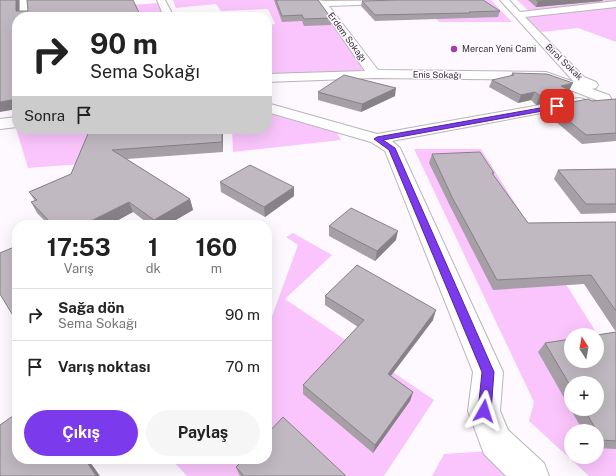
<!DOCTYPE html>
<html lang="tr">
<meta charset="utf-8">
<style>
:root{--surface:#fff;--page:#f6f6f6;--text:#222;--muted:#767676;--line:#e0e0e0;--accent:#7c3aed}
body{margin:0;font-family:"Public Sans",sans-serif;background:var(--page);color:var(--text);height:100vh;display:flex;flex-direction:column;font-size:15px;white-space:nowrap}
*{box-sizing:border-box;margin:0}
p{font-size:13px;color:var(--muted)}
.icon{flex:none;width:22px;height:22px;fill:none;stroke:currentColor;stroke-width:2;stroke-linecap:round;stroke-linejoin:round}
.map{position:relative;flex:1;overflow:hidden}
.sheet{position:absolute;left:12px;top:220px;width:260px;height:244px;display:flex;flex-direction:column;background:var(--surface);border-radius:16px;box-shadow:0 4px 16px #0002}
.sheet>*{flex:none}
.top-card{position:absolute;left:12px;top:12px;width:260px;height:122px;border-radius:16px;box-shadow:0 4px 16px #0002;background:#fff;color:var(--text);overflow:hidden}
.needle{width:26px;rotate:349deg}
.fabs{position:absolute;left:564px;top:328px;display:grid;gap:8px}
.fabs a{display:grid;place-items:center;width:40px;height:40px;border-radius:50%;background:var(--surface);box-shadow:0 4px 16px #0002;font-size:20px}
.pin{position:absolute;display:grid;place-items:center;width:34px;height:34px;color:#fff;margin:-17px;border-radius:8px;box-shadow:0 2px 6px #0006}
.me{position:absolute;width:44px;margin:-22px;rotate:6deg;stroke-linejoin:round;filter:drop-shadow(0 0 3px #0008)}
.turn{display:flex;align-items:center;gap:14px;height:84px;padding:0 12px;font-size:18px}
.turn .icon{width:52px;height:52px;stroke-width:2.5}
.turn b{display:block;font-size:28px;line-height:34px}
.then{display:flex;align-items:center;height:38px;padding:0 12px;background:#0003;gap:8px;font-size:15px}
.eta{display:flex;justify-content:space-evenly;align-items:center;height:68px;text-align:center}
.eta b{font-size:24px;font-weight:700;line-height:28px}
.button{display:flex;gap:8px;margin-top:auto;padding:8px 12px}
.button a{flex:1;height:46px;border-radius:24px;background:var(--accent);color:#fff;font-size:16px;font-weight:700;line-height:46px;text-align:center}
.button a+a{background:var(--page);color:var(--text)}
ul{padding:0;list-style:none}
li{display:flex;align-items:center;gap:12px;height:52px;padding:0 12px;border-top:1px solid var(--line)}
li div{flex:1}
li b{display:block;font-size:15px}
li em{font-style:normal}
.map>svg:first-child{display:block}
</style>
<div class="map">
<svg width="616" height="476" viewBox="0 0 616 476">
<rect width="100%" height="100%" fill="#fef9fe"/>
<!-- green -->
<g fill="#fac5fc" fill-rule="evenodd">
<path d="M 173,0 L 312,0 L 328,15 L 364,69 L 354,73 L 267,76 L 267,25 L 275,24 L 268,9 L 221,11 L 216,4 L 176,8 Z"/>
<path d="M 448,0 L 491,0 L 512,22 L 439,22 L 418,1 Z"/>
<path d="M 517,0 L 613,0 L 616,2 L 531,13 Z"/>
<path d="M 157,3 L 164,17 L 34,17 L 106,7 Z"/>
<path d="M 616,6 L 616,42 L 578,28 L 542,32 L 526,17 Z"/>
<path d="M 267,113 L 337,133 L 341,140 L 233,152 L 232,129 L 267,129 Z"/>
<path d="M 15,125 L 17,125 L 17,129 L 97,129 L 81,164 L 28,168 Z"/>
<path d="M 414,149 L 481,149 L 616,364 L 616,476 L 589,476 L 529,421 L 534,402 ZM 571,335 L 597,335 L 597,361 L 571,361 ZM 571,383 L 597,383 L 597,409 L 571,409 ZM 571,431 L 597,431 L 597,457 L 571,457 Z"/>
<path d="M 293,233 L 332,255 L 285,299 L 434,400 L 384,476 L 187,476 L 171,459 L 267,459 L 267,330 L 298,245 L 286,237 Z"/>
<path d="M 489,451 L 513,476 L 432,476 L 444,454 Z"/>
</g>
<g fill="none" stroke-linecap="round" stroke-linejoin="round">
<!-- street casing -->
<g stroke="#bab3bb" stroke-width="2">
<g id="street">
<path d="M 20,0 L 28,0 L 30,17 L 20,17 Z"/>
<path d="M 157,0 L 165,0 L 174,17 L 164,17 Z"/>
<path d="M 316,0 L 325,1 L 423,0 L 419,3 L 329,6 L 378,70 L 546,72 L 574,82 L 500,0 L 509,0 L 520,12 L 616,1 L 616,7 L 525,17 L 584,77 L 596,82 L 598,85 L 596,88 L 592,89 L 609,95 L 611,98 L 609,101 L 604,102 L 599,101 L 544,80 L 374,78 L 267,82 L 267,74 L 365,71 Z"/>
<path d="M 579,98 L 584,99 L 586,102 L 584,105 L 392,141 L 400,148 L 503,372 L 500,411 L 508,430 L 544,463 L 549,476 L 506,476 L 484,454 L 468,411 L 473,372 L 385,151 L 371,142 L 267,112 L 267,103 L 377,134 Z"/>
<path d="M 17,117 L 17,127 L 0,129 L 0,119 Z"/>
</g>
</g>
<!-- street -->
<use href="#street" fill="#fff" fill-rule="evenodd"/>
</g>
<!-- wall -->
<g fill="#a69fa6" fill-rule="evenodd">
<path d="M 274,0 L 318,0 L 331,18 L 331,25 L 304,26 L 302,21 L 282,22 Z"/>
<path d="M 528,0 L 603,0 L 602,1 L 536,7 Z"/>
<path d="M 362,1 L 500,11 L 498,17 L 469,18 L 375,21 L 361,6 Z"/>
<path d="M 512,73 L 570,90 L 571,91 L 568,99 L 536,105 L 531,100 L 518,103 L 489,87 L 492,80 L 511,76 Z"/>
<path d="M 318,92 L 395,96 L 361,112 L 318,100 Z"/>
<path d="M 616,99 L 616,141 L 582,144 L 547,114 L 551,106 L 592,101 Z"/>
<path d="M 90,129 L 223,129 L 223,152 L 127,159 L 190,199 L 193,210 L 167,225 L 150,225 L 133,212 L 109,225 L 49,225 L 37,213 L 31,202 L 35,201 L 29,192 L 71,174 Z"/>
<path d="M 432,154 L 494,173 L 493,175 L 528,223 L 616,222 L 616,449 L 597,448 L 597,431 L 583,431 L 538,352 L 545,343 L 616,332 L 584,284 L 493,290 L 450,206 L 429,163 ZM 571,383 L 597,409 L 571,409 Z"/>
<path d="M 616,169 L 616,213 L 581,214 L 554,179 L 558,170 Z"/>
<path d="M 220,182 L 294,196 L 265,217 L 221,192 Z"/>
<path d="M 329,226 L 396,240 L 375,261 L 329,236 Z"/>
<path d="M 325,296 L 433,320 L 391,376 L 413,392 L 410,401 L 373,453 L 303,394 L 303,385 L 358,327 L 325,305 Z"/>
<path d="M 236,467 L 345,476 L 240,476 L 239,474 Z"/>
</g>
<!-- shaded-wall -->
<g fill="#878287">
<path d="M 16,0 L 19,0 L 19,17 L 16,11 Z"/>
<path d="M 553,0 L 603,0 L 602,1 L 536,7 L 538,1 Z"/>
<path d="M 573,83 L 569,91 L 571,91 L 568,99 L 536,105 L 540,96 L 561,86 Z"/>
<path d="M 396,88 L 395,96 L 361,112 L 362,104 Z"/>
<path d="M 535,92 L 531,100 L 518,103 L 521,95 Z"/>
<path d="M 17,99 L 17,109 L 0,112 L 0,102 Z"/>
<path d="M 222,129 L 223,129 L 223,152 L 222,142 Z"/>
<path d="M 294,187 L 294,196 L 265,217 L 264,207 Z"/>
<path d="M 190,199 L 193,210 L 167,225 L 155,225 L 154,220 Z"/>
<path d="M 129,202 L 133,212 L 109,225 L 83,225 Z"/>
<path d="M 398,231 L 396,240 L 375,261 L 377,251 Z"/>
<path d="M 436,310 L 433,320 L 385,383 L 388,374 Z"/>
<path d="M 17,311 L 17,320 L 12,314 Z"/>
<path d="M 413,392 L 410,401 L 373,453 L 375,445 Z"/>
<path d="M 85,459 L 88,459 L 100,476 L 96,476 Z"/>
</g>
<!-- building -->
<g fill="#c1b9c1" stroke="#878287">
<path d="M 0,0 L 16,0 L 16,11 L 28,11 L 27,0 L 133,0 L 141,17 L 17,17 L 17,99 L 0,102 Z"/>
<path d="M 276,0 L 318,0 L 331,18 L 304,19 L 302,15 L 282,16 Z"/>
<path d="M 399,0 L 483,0 L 500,11 L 469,12 L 470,13 L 375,15 L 362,1 Z"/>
<path d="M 536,0 L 553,0 L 538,1 Z"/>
<path d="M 512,73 L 547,74 L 573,83 L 561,86 L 571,91 L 540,96 L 535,92 L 521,95 L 492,80 L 514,75 Z"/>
<path d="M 344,75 L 396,88 L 362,104 L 318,92 Z"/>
<path d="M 588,99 L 592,101 L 616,99 L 616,133 L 586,135 L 551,106 Z"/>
<path d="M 90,129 L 222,129 L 222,142 L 112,150 L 190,199 L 154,220 L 129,202 L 83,225 L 53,225 L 31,202 L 37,200 L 29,192 L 71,174 Z"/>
<path d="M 480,152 L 494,173 L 492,173 L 528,223 L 616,222 L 616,311 L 591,275 L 497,280 L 452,197 L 432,154 Z"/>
<path d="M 250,165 L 294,187 L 264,207 L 220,182 Z"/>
<path d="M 616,169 L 616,204 L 586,204 L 558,170 Z"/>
<path d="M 351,208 L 398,231 L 377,251 L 329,226 Z"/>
<path d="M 14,247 L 17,252 L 17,311 L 12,314 L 0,294 L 0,253 Z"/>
<path d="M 357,265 L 436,310 L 388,374 L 413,392 L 375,445 L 303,385 L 364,320 L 325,296 Z"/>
<path d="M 616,332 L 616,441 L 602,440 L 584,409 L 597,409 L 597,383 L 571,383 L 571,387 L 545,343 L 571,339 L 571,361 L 597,361 L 597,335 Z"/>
<path d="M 17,413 L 17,459 L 85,459 L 96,476 L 0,476 L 0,425 Z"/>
<path d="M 283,417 L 345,475 L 345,476 L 244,476 L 236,467 L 244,459 L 267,459 L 267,434 Z"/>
</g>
<!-- route -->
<path fill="#7c3aed" stroke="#51269a" d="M 557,105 L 560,106 L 559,108 L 383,140 L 395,148 L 494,372 L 491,411 L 489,415 L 484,417 L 479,415 L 478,411 L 482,372 L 389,150 L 374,139 L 377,137 Z"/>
<!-- markers -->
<circle fill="#a040a8" stroke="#fef9fe" stroke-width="1.5" cx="454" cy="49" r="4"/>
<g text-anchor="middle" stroke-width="3" stroke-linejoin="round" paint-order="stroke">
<!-- far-street labels -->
<g font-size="9" fill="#343134" stroke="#fef9fe">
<text transform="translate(347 37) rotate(54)" y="3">Erdem Sokağı</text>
<text transform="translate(564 62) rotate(44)" y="3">Birol Sokak</text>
<text transform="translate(437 75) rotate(1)" y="3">Enis Sokağı</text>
</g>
<!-- far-poi labels -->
<g font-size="9" fill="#343134" stroke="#fef9fe" text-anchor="start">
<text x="462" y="52">Mercan Yeni Cami</text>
</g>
</g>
</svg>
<div class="fabs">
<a><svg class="needle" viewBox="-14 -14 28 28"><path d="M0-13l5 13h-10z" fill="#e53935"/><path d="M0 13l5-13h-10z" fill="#767676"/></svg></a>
<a>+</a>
<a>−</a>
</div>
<div class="pin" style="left:557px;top:106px;background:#d93025"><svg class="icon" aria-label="arrive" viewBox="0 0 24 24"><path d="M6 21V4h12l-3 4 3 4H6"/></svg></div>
<svg class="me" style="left:484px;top:411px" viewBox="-20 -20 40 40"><path d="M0-17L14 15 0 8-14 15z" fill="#7c3aed" stroke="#fff" stroke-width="4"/></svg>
<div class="top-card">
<div class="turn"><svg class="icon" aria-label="right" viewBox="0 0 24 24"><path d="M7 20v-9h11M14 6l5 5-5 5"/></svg><div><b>90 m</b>Sema Sokağı</div></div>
<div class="then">Sonra<svg class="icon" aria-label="arrive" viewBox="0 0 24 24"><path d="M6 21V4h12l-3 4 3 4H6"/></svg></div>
</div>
<section class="sheet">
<div class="eta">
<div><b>17:53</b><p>Varış</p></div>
<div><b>1</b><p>dk</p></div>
<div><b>160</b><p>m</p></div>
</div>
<ul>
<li><svg class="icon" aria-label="right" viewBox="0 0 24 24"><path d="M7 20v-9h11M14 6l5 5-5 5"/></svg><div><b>Sağa dön</b><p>Sema Sokağı</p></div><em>90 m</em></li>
<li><svg class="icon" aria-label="arrive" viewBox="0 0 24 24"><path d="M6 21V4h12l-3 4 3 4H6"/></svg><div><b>Varış noktası</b></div><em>70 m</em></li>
</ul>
<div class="button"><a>Çıkış</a><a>Paylaş</a></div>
</section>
</div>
